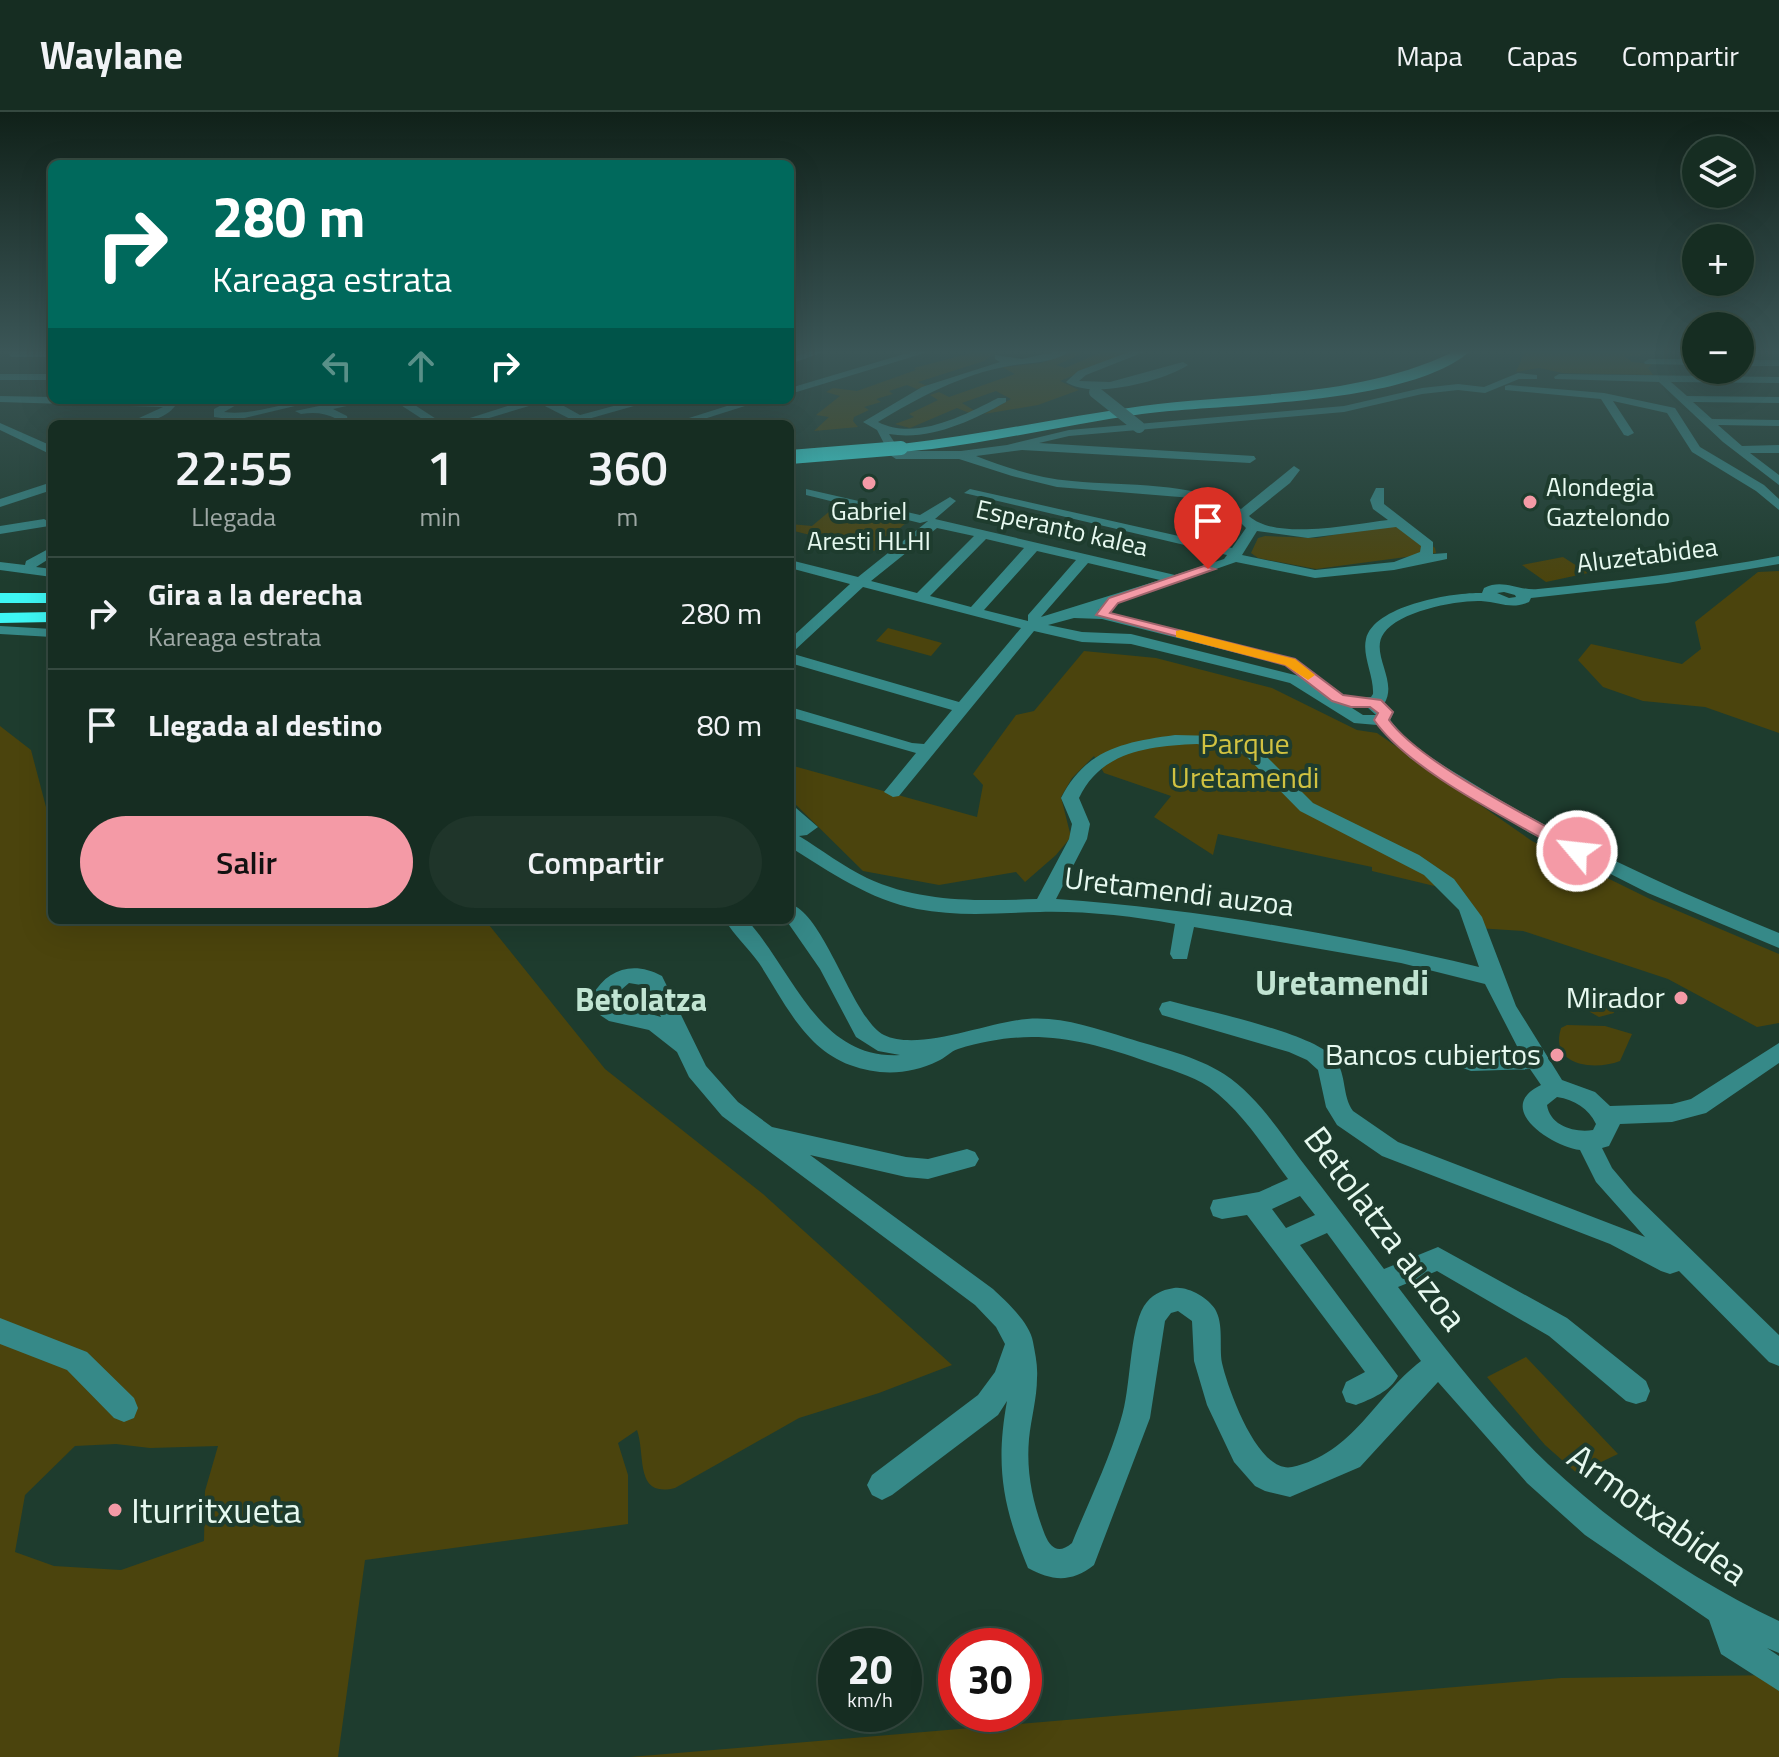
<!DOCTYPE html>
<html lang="es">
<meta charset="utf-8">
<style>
:root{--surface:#162d22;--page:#1f352a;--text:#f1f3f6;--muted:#9ea8a5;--line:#354940;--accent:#f49aa6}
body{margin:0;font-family:"Titillium Web",sans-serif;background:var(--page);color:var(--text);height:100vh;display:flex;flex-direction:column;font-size:30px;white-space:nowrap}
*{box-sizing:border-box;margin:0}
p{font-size:26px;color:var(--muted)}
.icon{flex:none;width:44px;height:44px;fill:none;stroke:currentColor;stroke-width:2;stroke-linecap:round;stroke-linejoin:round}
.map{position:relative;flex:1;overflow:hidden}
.side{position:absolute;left:48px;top:308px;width:746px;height:504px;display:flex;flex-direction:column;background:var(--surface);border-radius:12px;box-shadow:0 8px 32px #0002,0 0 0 2px var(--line)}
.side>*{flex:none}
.banner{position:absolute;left:48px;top:48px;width:746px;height:244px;border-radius:12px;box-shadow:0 8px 32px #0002,0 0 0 2px var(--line);background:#00695c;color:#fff;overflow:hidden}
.tools{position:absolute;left:1682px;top:24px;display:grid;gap:16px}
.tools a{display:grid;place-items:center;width:72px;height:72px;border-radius:50%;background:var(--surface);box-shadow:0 8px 32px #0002,0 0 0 2px var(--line);font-size:40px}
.speed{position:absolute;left:818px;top:1516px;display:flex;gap:16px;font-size:40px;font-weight:700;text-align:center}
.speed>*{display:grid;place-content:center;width:104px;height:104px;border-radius:50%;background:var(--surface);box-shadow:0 8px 32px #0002,0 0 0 2px var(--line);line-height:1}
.speed small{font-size:20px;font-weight:400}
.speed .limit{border:12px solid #d22;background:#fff;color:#111}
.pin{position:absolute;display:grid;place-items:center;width:68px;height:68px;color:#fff;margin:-82px -34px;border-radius:50% 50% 50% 0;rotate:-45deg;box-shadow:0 0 8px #0007}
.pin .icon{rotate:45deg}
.me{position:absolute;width:88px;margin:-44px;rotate:298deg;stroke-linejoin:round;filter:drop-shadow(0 0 6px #0008)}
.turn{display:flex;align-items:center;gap:28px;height:168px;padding:0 32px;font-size:36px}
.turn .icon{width:104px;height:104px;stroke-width:2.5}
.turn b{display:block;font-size:56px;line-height:68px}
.lanes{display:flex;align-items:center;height:76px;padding:0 32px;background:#0003;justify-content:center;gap:40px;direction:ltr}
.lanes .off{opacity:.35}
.eta{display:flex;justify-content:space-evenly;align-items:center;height:136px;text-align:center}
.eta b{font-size:48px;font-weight:600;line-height:56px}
.button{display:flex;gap:16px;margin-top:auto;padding:16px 32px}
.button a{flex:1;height:92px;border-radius:48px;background:var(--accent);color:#111;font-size:32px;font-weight:600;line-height:92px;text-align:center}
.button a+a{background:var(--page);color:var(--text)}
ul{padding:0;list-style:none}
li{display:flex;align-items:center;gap:24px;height:112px;padding:0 32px;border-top:2px solid var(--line)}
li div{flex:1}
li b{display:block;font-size:30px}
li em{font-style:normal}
header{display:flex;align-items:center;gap:48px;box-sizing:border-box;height:112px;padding:0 40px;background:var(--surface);border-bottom:2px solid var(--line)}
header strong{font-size:38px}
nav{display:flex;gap:44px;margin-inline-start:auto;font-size:28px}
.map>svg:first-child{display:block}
</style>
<header>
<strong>Waylane</strong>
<nav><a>Mapa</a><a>Capas</a><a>Compartir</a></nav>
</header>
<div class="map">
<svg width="1779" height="1645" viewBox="0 0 1779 1645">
<rect width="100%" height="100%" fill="#1e3c2e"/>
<!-- green -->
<g fill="#4b440d" fill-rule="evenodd">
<path d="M 975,240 L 996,240 L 984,249 L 918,270 L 927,274 L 917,277 L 907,273 L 889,279 L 893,282 L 876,287 L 881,290 L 864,295 L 869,298 L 854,305 L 853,309 L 858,315 L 814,319 L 829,305 L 816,303 L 840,284 L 826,280 L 833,276 L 857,279 L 916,258 L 914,256 Z"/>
<path d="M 1074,240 L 1084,241 L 1056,253 L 1065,256 L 1102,240 L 1130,240 L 1060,269 L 1079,278 L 1038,293 L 984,302 L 1011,287 L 996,279 L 962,291 L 975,299 L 969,301 L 957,296 L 910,316 L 895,312 L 914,305 L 909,302 L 938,288 L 930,283 L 939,280 L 949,285 L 1015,262 L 1002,255 L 1005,255 L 1041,251 Z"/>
<path d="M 1525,240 L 1641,240 L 1641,244 L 1624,244 L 1632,250 L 1652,252 L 1648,256 L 1653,263 L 1563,261 L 1539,256 L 1516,260 Z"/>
<path d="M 837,393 L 907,410 L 874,439 L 790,418 L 790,412 L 812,414 Z"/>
<path d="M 1408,413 L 1435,436 L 1436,441 L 1316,457 L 1258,446 L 1251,441 L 1258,426 L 1265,424 L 1317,426 L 1365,417 Z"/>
<path d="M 1563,445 L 1588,461 L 1546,470 L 1522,453 Z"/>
<path d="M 1779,459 L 1779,621 L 1705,595 L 1643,589 L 1603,575 L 1578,548 L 1591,532 L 1682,552 L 1701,537 L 1695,510 L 1758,460 Z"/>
<path d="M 888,516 L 942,531 L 931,544 L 876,529 Z"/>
<path d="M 1084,539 L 1156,546 L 1272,576 L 1357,618 L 1377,621 L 1532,729 L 1650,787 L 1779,842 L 1779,911 L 1757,915 L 1668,867 L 1523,819 L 1477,816 L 1451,778 L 1372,759 L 1372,755 L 1218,722 L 1213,743 L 1154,705 L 1171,684 L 1104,661 L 1094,644 L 1072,666 L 1061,685 L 1071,725 L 1056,743 L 1025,770 L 1016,760 L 939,773 L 863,759 L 790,687 L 790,653 L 977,705 L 983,673 L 973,662 L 1016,603 L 1034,599 Z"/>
<path d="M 0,614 L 31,638 L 46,695 L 52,698 L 52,808 L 485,808 L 605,957 L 763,1082 L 952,1253 L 879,1281 L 799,1306 L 675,1376 C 634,1386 646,1344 637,1318 L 618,1331 L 628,1363 L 628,1412 L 365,1448 L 338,1645 L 0,1645 ZM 116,1332 L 150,1336 L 218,1334 L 205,1379 L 204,1429 L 121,1458 L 54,1454 L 15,1440 L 25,1383 L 75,1334 Z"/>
<path d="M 1591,879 L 1612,889 L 1614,901 L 1599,905 L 1581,895 L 1578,883 Z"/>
<path d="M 1567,913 L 1605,914 L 1632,922 L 1620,949 C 1594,959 1549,954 1561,916 Z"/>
<path d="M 1526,1245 L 1618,1342 L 1599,1351 L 1603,1356 L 1597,1360 L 1592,1355 L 1580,1364 L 1545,1333 L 1487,1265 Z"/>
<path d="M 1779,1563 L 1779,1645 L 630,1645 L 1561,1566 Z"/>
</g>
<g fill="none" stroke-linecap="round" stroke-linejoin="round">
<!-- minor -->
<g fill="#368988" fill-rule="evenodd">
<path d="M 7,240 L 52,240 L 52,245 L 11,245 Z"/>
<path d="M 808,240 L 824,240 L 790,252 L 790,246 Z"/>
<path d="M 911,240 L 928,240 L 790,282 L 790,276 Z"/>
<path d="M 1054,240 L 1069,240 C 1051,252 1029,250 1009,254 C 962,262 918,286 878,310 C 915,329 963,304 998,286 L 1006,286 L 1006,290 C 971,309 930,329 889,322 L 900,339 L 961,339 L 1007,333 L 1069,318 L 1344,294 L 1422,276 L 1458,272 L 1484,275 L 1518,261 L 1537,263 L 1537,267 L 1519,267 L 1485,281 L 1458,278 L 1422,282 L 1344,300 L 1069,324 L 1039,331 L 1254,344 L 1256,347 L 1250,351 L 1022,338 L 976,344 C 1007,356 1038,366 1072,369 C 1130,375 1188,368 1241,397 L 1294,354 L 1300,358 L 1290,371 L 1249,404 C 1276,429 1353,412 1388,408 L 1373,397 L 1370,388 L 1376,376 L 1384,376 L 1384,392 L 1433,430 L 1433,442 L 1447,441 L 1447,447 L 1394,458 L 1315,466 L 1236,450 L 1098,498 L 1295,547 L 1344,583 L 1353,586 L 1371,585 L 1373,582 C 1374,564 1362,544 1366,527 C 1374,493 1454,480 1482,481 L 1484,476 C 1503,466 1518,479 1538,477 C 1619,469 1699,459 1779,444 L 1779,452 L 1667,471 L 1531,486 L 1529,490 C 1511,498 1500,490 1481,489 C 1457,488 1399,499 1384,521 C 1369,541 1399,569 1384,592 L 1394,600 L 1390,608 C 1411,636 1443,653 1472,671 C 1569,731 1673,778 1779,821 L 1779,836 L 1648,781 L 1528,720 L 1410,646 L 1377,613 L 1354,611 L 1290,571 L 1131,532 L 1082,530 L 1034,519 L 899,684 L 893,685 L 884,680 L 916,641 L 790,605 L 790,595 L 912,631 L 924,632 L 952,598 L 790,551 L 790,541 L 959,590 L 1021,516 L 863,475 L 795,538 L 790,540 L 790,527 L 850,472 L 790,456 L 790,448 L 858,465 L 928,409 L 920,411 L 806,383 L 806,377 L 920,403 L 950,385 L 956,389 L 935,407 L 1175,463 L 1224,447 L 1227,443 L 964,381 L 970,377 L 1232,436 L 1246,416 L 1232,402 L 1192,386 L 1057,375 L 1012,364 L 959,347 L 896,347 L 890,343 L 877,318 L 863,310 L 922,275 L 1000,250 L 995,247 L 995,243 L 1022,247 ZM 1396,415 L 1421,434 L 1420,440 L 1394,450 L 1315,458 L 1242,443 L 1257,419 L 1308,426 ZM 937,416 L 974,424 L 917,481 L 871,469 ZM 986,427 L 1024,436 L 971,495 L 930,484 ZM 1037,439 L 1076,448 L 1028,503 L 1028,509 L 984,498 ZM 1088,451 L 1160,468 L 1041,505 ZM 1504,480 L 1515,483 L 1516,485 L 1509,486 L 1497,481 ZM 1074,506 L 1102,507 L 1285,553 L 1299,564 L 1131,522 L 1082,520 L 1048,513 ZM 1367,595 L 1376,603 L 1363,603 L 1352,596 Z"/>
<path d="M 1129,240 L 1144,240 L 1086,263 L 1079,269 L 1110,270 L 1183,250 L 1188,253 C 1164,269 1091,288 1066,270 L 1078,259 Z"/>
<path d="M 1649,247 L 1696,247 L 1696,253 L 1645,252 L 1644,250 Z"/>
<rect x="1740" y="248" width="39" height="6"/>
<rect x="0" y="262" width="52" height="6"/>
<path d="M 1559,262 L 1779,265 L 1779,271 L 1671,270 L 1687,284 L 1779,285 L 1779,291 L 1693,290 L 1712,307 L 1779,308 L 1779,314 L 1718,313 L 1742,334 L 1779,333 L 1779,341 L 1750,341 L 1779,363 L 1779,373 L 1723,330 L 1659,270 L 1555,267 L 1554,265 Z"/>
<path d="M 1509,273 L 1604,281 L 1675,296 L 1700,335 L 1764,373 L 1779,387 L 1779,398 L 1756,379 L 1692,340 L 1667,301 L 1613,289 L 1634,321 L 1628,324 L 1624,323 L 1601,287 L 1505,278 L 1505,274 Z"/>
<path d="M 0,284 L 52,285 L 52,288 L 207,288 L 189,294 L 175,294 C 166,307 142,312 126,312 L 163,295 L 0,290 Z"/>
<path d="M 231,288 L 245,288 L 224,300 C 256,304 288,288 320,288 L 236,308 L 214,305 L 214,297 Z"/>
<path d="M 348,288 L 374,288 L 333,297 L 347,304 L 348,312 L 336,312 L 337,307 C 325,301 315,300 301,302 L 295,299 Z"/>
<path d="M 393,288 L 407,288 L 444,312 L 430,312 Z"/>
<path d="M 527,288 L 553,288 L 580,303 L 636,288 L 655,288 L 588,307 L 594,312 L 580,312 L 539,291 L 469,312 L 451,312 Z"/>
<path d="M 746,288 L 764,288 L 688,312 L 670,312 Z"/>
<path d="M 0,311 L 52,334 L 52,343 L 0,318 Z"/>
<path d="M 52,370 L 52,378 L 0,395 L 0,387 Z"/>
<path d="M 44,407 L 51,411 L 49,414 L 0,422 L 0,414 Z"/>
<path d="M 52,435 L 52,445 L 36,455 L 52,457 L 52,465 L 0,458 L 0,450 L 25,453 L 26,449 Z"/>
<path d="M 0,514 L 52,517 L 52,525 L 0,522 Z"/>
<path d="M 1175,623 L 1218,624 L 1257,635 L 1313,691 L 1419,743 L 1454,767 L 1482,805 L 1516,894 L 1562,968 L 1595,980 L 1610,994 L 1672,992 L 1691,987 L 1779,931 L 1779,951 L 1706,1001 L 1672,1010 L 1620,1012 L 1609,1034 L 1602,1036 L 1612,1056 L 1633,1081 L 1779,1223 L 1779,1254 L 1769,1250 L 1679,1159 L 1670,1162 L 1661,1159 L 1610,1132 L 1382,1044 L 1337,1013 L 1326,995 L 1318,958 L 1307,948 L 1289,940 L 1162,903 L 1159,897 L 1162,891 L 1170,889 C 1205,899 1315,921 1335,947 C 1347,963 1342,984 1353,999 L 1398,1030 L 1645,1125 L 1596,1070 L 1580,1038 C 1551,1034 1493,996 1541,973 L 1530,957 L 1471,959 L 1463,956 L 1460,950 L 1463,944 L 1520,940 L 1485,872 L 1401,851 L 1194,815 L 1187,847 L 1173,847 L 1170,842 L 1175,812 C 1132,804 1084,799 1040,800 C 999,801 958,805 917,797 C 870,788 830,760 790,735 L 790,694 L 796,696 L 818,715 L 807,723 L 799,724 C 822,738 844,755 867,766 C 921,791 980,789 1037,787 L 1069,727 L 1072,712 L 1061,686 C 1086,637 1124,630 1175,623 ZM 1197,632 L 1232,637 L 1245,643 L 1300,699 L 1424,763 L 1459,798 L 1479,855 C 1340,822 1198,797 1056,787 L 1087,727 L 1090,712 L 1079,686 C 1101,639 1150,634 1197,632 ZM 1557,985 C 1575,988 1588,996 1596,1012 L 1593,1018 C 1575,1021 1550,1014 1547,993 Z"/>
<path d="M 790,792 C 825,802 853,908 884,923 C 919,940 988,910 1027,907 C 1060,904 1095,916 1127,926 C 1159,936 1196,944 1224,962 C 1256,983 1278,1017 1300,1047 C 1328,1083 1356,1120 1384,1157 L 1438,1135 L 1567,1206 L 1646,1269 L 1650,1279 L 1646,1289 L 1636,1292 L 1626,1289 L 1549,1224 L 1437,1159 L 1398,1175 C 1444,1236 1493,1299 1548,1352 C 1615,1415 1696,1470 1779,1509 L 1779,1541 L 1767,1536 L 1779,1544 L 1779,1579 L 1721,1542 L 1709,1508 L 1585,1423 L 1527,1371 L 1438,1270 L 1360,1355 L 1290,1385 L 1265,1379 L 1255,1374 L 1234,1350 L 1207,1293 L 1194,1249 L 1192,1209 L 1178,1199 L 1171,1201 L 1165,1209 L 1150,1306 L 1094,1453 C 1071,1471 1052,1469 1028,1456 C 1003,1395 995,1355 1007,1289 L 998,1303 L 892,1383 L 882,1388 L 872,1383 L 867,1373 L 872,1363 L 978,1283 L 995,1260 L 1005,1232 L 996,1215 L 975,1193 L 722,1004 L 689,965 L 677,940 L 649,918 L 609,909 L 600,903 L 592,884 C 608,856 634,849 662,864 L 706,954 L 738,990 L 772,1015 L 906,1045 L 928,1047 L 967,1037 L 975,1040 L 979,1047 L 975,1054 L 928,1067 L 906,1065 L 810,1043 L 993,1177 C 1007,1190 1030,1211 1033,1230 C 1035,1241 1038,1254 1037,1266 C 1037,1286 1031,1307 1029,1327 C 1026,1361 1033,1392 1045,1423 C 1051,1437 1059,1442 1072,1431 C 1088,1391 1109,1349 1121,1307 C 1131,1277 1129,1219 1144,1194 C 1151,1183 1161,1178 1174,1176 C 1188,1174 1208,1186 1215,1197 C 1224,1212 1219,1234 1222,1251 C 1228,1277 1258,1362 1292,1355 C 1353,1342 1376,1283 1421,1249 L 1327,1121 L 1300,1133 L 1398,1264 C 1391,1279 1371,1287 1356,1293 L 1346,1290 L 1342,1280 L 1346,1270 L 1365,1260 L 1247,1103 L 1222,1107 L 1213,1104 L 1210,1096 L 1213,1088 L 1259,1080 L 1288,1067 C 1264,1035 1242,999 1209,975 C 1191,963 1168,957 1148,950 C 1080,926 1029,915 958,937 C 951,939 945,946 938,949 C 910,963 879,964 850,953 C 804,936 784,889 759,851 C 748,836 734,823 725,808 L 747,808 C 793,858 818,948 900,943 L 878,939 L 856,925 L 820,857 L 786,808 L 790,808 ZM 629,871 L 647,874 L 661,905 L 617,892 L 614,884 ZM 1300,1084 L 1315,1103 L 1286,1116 L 1272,1097 Z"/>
<path d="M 0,1206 L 87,1240 L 134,1286 L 138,1296 L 134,1306 L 124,1310 L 114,1306 L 67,1258 L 0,1232 Z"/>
</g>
<!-- highway -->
<g fill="#3ef7f5" fill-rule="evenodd">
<path d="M 1453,240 L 1469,240 C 1406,294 1226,291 1142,302 C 1072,312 1002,328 932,337 L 901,340 L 894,336 L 901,332 C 982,323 1061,305 1142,294 C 1247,280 1355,287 1453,240 Z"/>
<rect x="0" y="481" width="52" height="10"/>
<path d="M 52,500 L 52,510 L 0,511 L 0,501 Z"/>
</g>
<!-- minor-bridge -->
<path stroke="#368988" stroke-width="12" d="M 1095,280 L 1139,315"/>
<!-- highway-bridge -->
<path stroke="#3ef7f5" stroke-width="14" d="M 790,345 L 901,336"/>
</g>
<!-- sky -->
<linearGradient id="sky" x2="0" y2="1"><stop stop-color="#102119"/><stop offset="0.51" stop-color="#3b5657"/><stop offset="1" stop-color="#3b5657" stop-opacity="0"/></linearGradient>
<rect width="1779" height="470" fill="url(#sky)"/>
<!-- route -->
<path fill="#f49aa6" stroke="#9f646c" stroke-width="2" d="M 1204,454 L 1215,457 L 1118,491 L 1110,501 L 1295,547 L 1343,583 L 1381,588 L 1393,600 L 1389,608 C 1421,652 1533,706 1583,735 L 1585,739 L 1583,743 L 1571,743 C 1514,709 1411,661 1374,608 L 1378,601 L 1370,595 L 1351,595 L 1332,589 L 1285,553 L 1096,503 L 1109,486 Z"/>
<!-- slow -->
<path fill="#f59e0b" d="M 1181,518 L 1295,547 L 1315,563 L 1308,568 L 1285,553 L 1176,525 L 1176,519 Z"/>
<!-- markers -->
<g fill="#f49aa6" stroke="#1e3c2e" stroke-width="3">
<circle cx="869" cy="371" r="8"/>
<circle cx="1530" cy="390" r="8"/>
<circle cx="1681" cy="886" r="8"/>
<circle cx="1557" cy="943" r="8"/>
<circle cx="115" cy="1398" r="8"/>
</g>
<g text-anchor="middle" stroke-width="8" stroke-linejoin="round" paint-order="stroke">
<!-- far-poi labels -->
<g font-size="26" fill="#e7f9f0" stroke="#1e3c2e" text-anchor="start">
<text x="1546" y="384">Alondegia<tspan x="1546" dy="30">Gaztelondo</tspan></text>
<text x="869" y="408" text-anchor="middle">Gabriel<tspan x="869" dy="30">Aresti HLHI</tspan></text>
</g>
<!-- far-street labels -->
<g font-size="26" fill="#e7f9f0" stroke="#1e3c2e">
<text transform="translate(1062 416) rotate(13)" y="9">Esperanto kalea</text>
<text transform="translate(1647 443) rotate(-7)" y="9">Aluzetabidea</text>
</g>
<!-- park labels -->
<g font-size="30" fill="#d1c241" stroke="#1e3c2e">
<text x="1245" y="642">Parque<tspan x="1245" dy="34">Uretamendi</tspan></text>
</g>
<!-- street labels -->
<g font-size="30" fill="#e7f9f0" stroke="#1e3c2e">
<text transform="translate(1179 780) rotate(7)" y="10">Uretamendi auzoa</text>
</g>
<!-- poi labels -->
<g font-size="30" fill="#e7f9f0" stroke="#1e3c2e" text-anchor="end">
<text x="1665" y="896">Mirador</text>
<text x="1541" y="953">Bancos cubiertos</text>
</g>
<!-- neighbourhood labels -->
<g font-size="32" font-weight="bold" fill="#c1e4d2" stroke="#1e3c2e">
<text x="641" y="899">Betolatza</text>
</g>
<!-- quarter labels -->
<g font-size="34" font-weight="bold" fill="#c1e4d2" stroke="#1e3c2e">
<text x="1342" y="883">Uretamendi</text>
</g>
<!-- near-street labels -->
<g font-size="36" fill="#e7f9f0" stroke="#1e3c2e">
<text transform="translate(1386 1116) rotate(53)" y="13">Betolatza auzoa</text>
<text transform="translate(1658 1402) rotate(36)" y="13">Armotxabidea</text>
</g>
<!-- near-poi labels -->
<g font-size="36" fill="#e7f9f0" stroke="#1e3c2e" text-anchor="start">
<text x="131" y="1411">Iturritxueta</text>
</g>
</g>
</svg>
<div class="tools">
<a><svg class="icon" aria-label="layers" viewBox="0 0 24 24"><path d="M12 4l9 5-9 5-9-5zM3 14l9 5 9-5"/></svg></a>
<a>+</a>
<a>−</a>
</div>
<div class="speed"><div>20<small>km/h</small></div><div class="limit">30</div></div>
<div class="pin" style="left:1208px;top:457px;background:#d93025"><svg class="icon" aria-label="arrive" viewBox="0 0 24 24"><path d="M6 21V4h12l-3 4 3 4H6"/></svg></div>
<svg class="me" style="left:1577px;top:739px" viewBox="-20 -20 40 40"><circle r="17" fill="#f49aa6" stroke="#fff" stroke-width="3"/><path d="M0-11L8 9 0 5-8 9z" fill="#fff"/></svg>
<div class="banner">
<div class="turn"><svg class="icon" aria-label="right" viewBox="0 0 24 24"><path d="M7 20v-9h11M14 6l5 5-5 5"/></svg><div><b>280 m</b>Kareaga estrata</div></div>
<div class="lanes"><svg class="icon off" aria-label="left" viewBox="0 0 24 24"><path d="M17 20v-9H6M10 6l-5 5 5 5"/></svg><svg class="icon off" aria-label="ahead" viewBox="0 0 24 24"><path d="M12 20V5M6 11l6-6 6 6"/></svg><svg class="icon" aria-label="right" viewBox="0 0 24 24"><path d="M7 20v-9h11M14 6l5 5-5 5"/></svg></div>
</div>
<section class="side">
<div class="eta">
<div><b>22:55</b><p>Llegada</p></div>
<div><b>1</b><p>min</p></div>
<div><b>360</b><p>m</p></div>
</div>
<ul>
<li><svg class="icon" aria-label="right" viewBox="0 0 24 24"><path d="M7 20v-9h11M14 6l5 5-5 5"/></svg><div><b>Gira a la derecha</b><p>Kareaga estrata</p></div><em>280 m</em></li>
<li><svg class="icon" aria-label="arrive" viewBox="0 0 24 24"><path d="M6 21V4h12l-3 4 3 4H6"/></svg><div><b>Llegada al destino</b></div><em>80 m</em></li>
</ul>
<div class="button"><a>Salir</a><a>Compartir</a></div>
</section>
</div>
